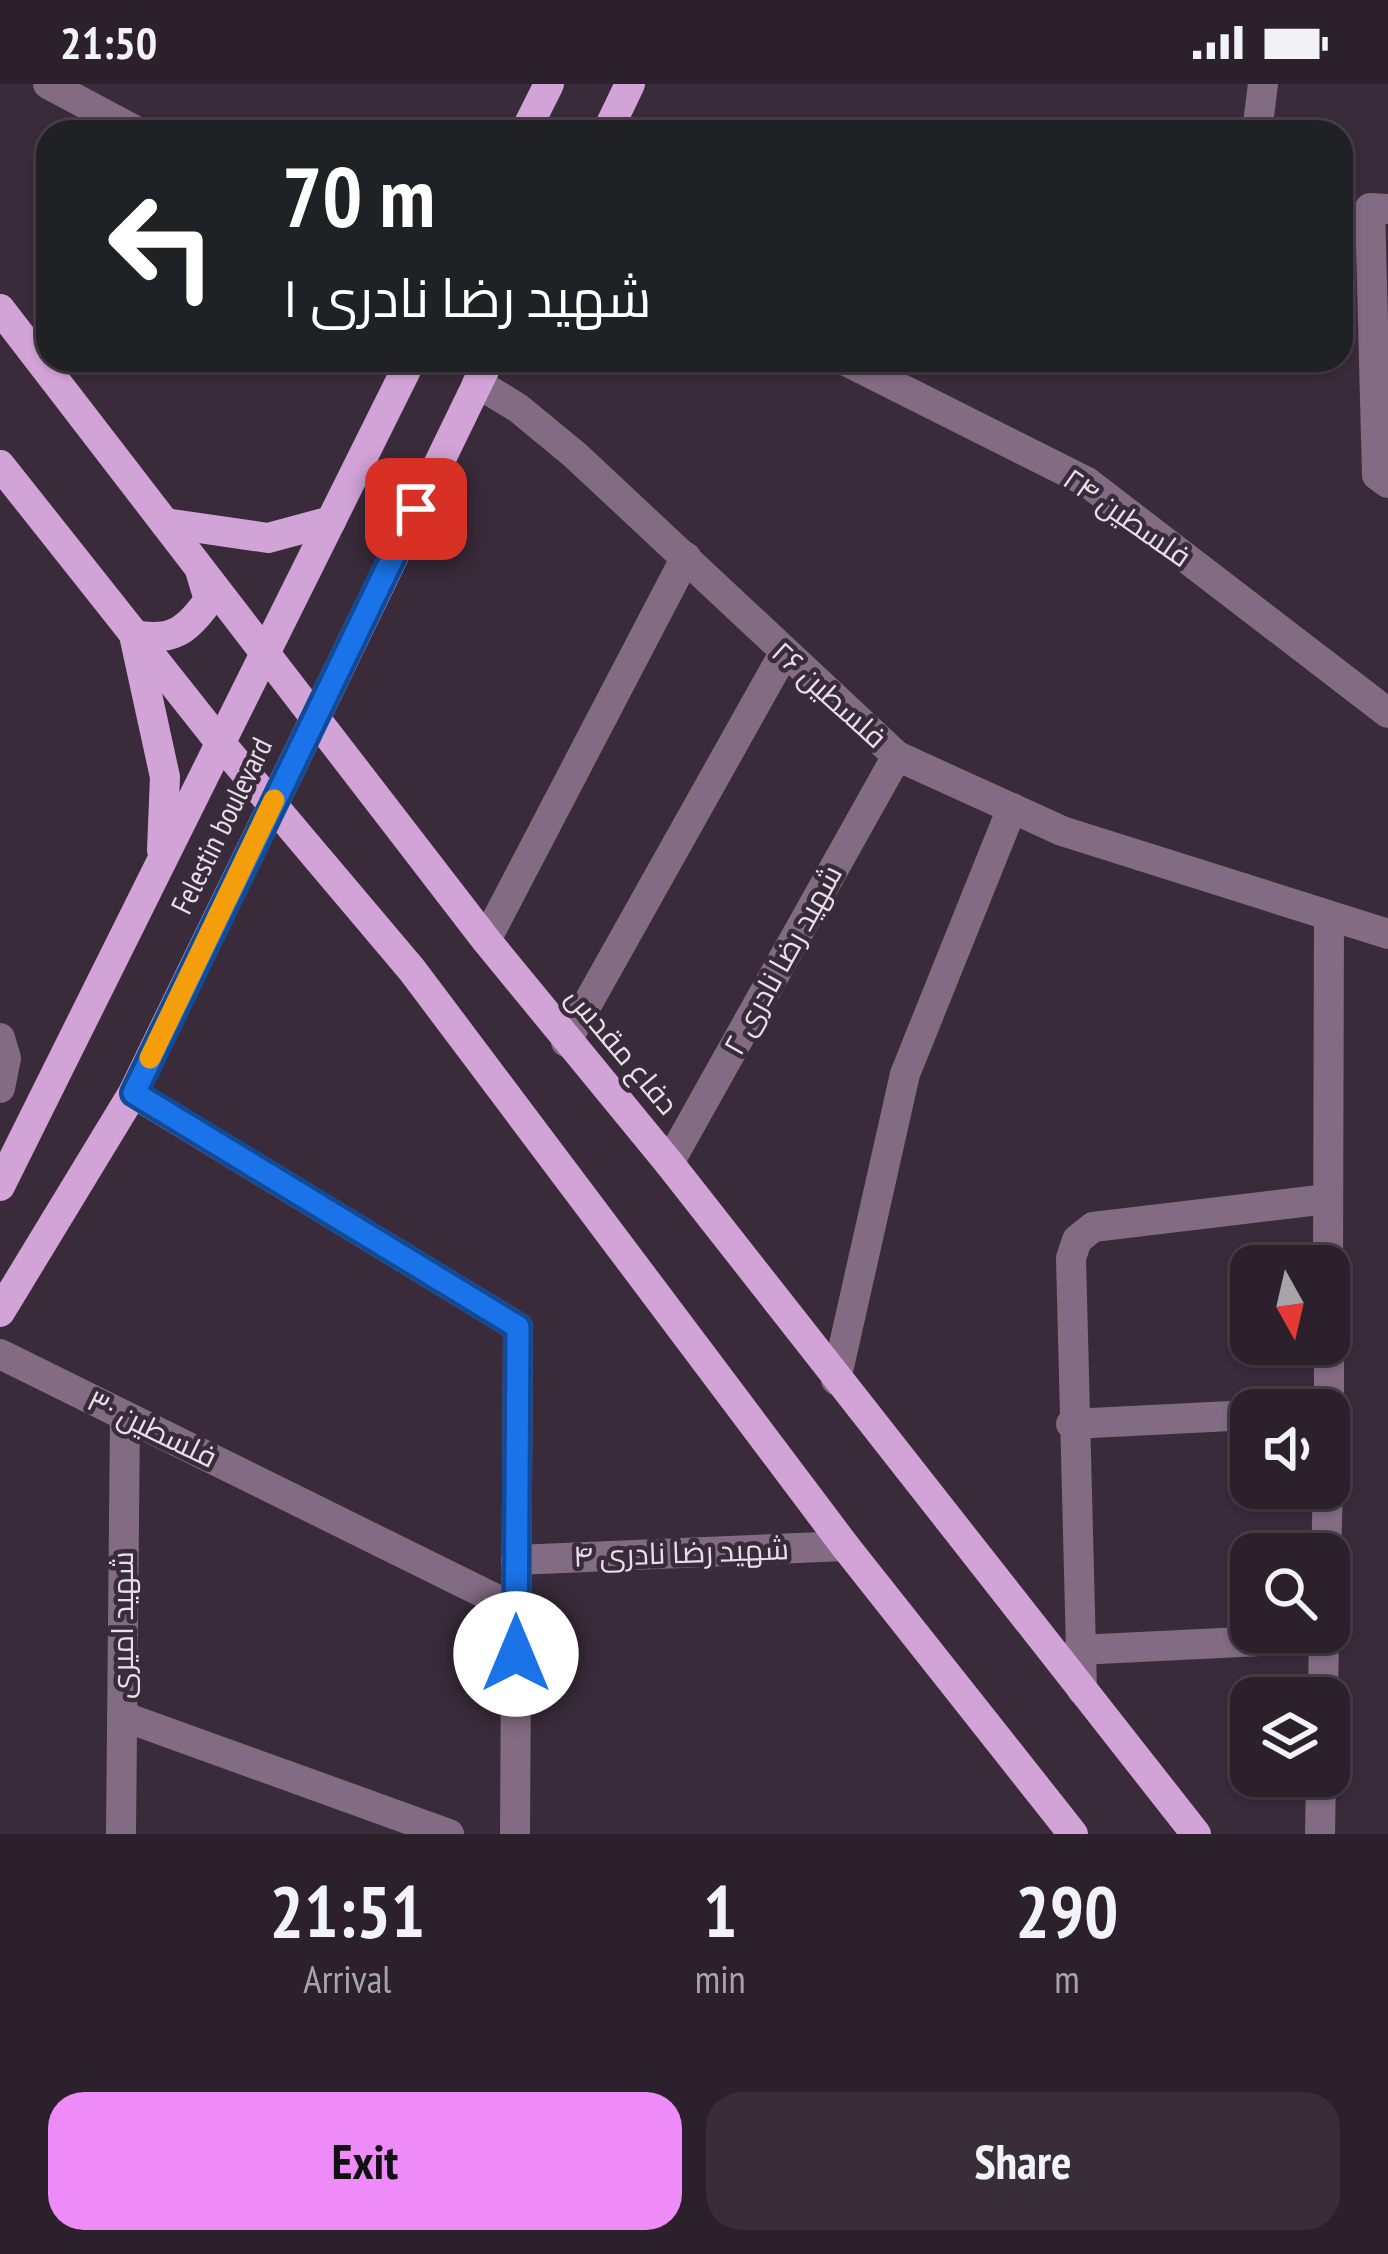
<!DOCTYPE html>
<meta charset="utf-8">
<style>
:root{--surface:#2c202c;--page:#382d38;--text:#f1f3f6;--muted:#a6a3a9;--line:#483e48;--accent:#ee8bf8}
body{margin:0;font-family:"PT Sans Narrow",Cairo,sans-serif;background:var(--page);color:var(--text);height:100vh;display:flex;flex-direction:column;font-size:45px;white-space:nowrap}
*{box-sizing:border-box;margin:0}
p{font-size:39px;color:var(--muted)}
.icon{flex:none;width:66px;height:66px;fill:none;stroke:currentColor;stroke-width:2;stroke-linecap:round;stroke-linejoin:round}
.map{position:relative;height:1750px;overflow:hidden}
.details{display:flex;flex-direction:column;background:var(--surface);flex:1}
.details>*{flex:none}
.banner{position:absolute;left:36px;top:36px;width:1317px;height:252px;border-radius:36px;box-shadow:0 3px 9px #0004,0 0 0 3px var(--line);background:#202124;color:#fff;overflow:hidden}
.needle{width:78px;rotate:172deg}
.tools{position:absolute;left:1230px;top:1161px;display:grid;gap:24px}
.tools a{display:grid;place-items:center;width:120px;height:120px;border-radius:24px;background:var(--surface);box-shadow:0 3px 9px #0004,0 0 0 3px var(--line);font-size:60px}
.pin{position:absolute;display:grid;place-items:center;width:102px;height:102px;color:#fff;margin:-51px;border-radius:24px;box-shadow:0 6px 18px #0006}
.me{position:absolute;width:132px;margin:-66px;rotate:0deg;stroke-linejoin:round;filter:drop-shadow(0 0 9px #0008)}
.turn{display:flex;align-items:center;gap:42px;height:252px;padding:0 48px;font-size:54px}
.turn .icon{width:156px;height:156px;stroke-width:2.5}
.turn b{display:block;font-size:84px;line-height:102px}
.eta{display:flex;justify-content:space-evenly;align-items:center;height:204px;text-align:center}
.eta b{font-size:72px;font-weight:700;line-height:84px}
.primary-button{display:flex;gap:24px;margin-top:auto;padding:24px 48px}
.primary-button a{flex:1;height:138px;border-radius:36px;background:var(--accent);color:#111;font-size:48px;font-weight:700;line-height:138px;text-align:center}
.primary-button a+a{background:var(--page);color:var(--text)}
.status{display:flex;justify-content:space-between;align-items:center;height:84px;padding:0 60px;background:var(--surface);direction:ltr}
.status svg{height:33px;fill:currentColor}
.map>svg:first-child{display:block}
</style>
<div class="status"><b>21:50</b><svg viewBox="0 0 49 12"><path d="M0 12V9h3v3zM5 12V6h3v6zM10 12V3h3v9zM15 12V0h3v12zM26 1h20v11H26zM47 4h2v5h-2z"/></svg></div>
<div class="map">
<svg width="1388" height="1750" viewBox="0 0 1388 1750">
<rect width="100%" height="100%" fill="#3a2b3b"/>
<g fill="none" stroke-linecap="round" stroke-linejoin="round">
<!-- minor -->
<g stroke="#826b83" stroke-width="30">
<path d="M 48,0 L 138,48"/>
<path d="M 1257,48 L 1263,0"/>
<path d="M 1388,125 L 1370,124 L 1377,391 L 1388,399"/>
<path d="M 844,276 L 1087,398 L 1388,629"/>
<path d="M 477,299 L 518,324 L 575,371 L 897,672 L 1062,747 L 1388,850"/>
<path d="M 486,856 L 686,473"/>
<path d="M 0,954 L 6,974 L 0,1004"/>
<path d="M 566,958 L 783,571"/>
<path d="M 133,1009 L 518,1243 L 515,1750"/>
<path d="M 669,1079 L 897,672"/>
<path d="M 1328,1182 L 1329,834"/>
<path d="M 1329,1260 L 1329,1349"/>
<path d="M 0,1270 L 516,1525"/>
<path d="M 836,1296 L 905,990 L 1012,724"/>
<path d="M 1071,1340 L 1251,1331"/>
<path d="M 1326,1470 L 1328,1404"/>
<path d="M 516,1476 L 845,1462"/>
<path d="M 1078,1566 L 1324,1554"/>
<path d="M 1082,1606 L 1071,1174 L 1077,1156 L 1093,1143 L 1327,1115"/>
<path d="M 1323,1614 L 1324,1548"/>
<path d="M 122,1632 L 449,1750"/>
<path d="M 121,1750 L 125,1332"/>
<path d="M 1320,1750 L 1321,1692"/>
</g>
<!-- major -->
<g stroke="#d2a3d6" stroke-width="30">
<path d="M 525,48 L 549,0"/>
<path d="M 607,48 L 630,0"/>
<path d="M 0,225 L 486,856 L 669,1079 L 1196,1750"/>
<path d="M 0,381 L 222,661 L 412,886 L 845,1462 L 1073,1750"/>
<path d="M 165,439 L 268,454 L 331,437"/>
<path d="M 162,766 L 165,693 L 134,551 C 172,558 187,547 209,516 L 200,486"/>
<path d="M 0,1102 L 411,276"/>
<path d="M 0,1228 L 133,1009 L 489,276"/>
</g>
</g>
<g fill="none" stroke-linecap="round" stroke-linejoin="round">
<!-- route casing -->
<g stroke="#114b97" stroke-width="30">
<path id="route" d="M 416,425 L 134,1009 L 518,1243 L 516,1570"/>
</g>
<!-- route -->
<use href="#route" stroke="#1a73e8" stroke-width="21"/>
<!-- slow -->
<path stroke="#f59e0b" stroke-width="21" d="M 150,974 L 274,716"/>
</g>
<g text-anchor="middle" stroke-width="9" stroke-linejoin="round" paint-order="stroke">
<!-- street labels -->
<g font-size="30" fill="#e8dee8" stroke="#3a2b3b">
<text transform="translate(1127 434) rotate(35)" y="10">فلسطین ۲۴</text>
<text transform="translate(829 611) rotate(42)" y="10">فلسطین ۲۶</text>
<text transform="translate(222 742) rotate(-64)" y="10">Felestin boulevard</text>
<text transform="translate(783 876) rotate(-61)" y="10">شهید رضا نادری ۲</text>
<text transform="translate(622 967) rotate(50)" y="10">دفاع مقدس</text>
<text transform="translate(152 1345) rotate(26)" y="10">فلسطین ۳۰</text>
<text transform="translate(681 1469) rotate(-2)" y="10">شهید رضا نادری ۴</text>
<text transform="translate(123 1541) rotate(-90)" y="10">شهید امیری</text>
</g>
</g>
</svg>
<div class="tools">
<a><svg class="needle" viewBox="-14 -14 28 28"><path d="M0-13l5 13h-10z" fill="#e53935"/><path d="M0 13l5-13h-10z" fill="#a6a3a9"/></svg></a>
<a><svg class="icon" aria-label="sound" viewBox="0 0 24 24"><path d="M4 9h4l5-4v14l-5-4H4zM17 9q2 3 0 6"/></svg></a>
<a><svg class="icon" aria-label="search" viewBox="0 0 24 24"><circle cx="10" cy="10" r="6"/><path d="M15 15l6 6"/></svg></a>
<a><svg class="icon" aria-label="layers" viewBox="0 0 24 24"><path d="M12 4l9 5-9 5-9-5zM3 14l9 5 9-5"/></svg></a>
</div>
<div class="pin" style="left:416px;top:425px;background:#d93025"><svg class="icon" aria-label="arrive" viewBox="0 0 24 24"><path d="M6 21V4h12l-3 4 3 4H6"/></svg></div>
<svg class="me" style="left:516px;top:1570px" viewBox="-20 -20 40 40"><circle r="19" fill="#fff"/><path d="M0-13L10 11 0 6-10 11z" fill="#1a73e8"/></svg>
<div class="banner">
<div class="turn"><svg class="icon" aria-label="left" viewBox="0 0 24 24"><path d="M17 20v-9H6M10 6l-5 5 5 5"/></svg><div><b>70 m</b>شهید رضا نادری ۱</div></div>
</div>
</div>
<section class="details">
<div class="eta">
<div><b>21:51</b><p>Arrival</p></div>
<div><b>1</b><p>min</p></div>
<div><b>290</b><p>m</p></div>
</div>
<div class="primary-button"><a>Exit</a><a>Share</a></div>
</section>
